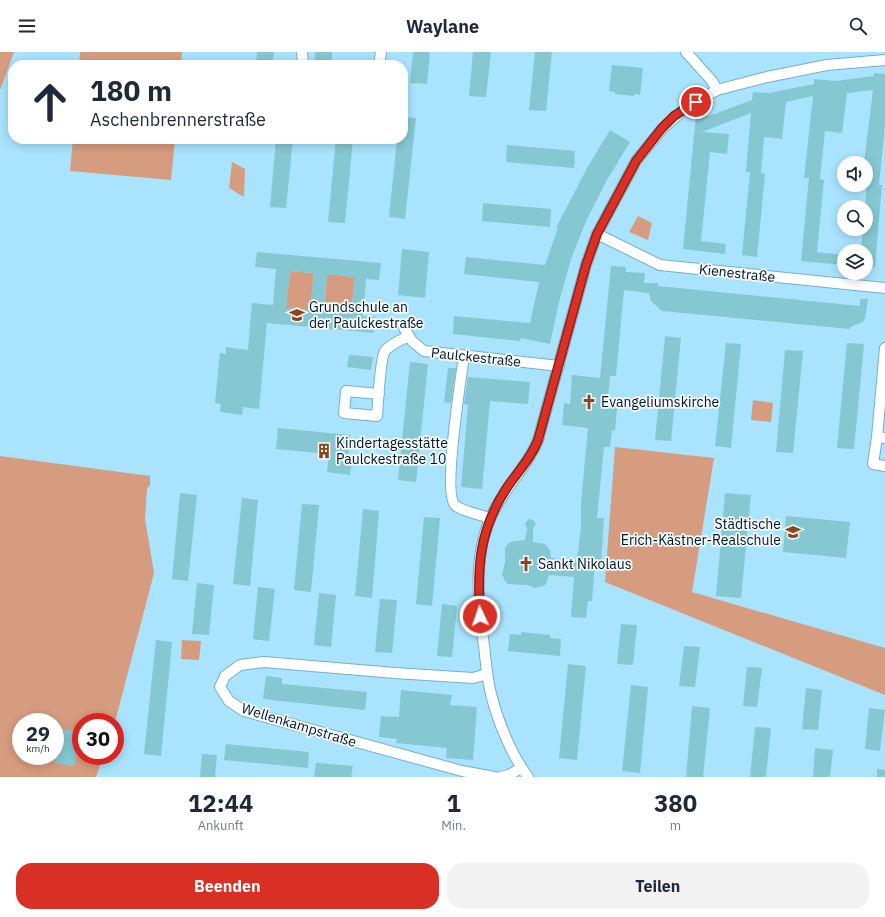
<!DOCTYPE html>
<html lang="de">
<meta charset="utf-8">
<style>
:root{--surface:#fff;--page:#f2f2f3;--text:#1f2937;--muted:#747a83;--accent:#d93025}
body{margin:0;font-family:"IBM Plex Sans",sans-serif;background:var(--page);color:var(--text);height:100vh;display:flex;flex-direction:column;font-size:15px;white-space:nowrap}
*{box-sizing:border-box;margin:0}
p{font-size:13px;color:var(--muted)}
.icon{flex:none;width:22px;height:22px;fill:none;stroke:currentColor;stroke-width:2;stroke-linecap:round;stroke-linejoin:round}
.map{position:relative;height:725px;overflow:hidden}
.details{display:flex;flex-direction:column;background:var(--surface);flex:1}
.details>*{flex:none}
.guide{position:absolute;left:8px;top:8px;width:400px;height:84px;border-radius:16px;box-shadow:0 2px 10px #0003;background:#fff;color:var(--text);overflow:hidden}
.controls{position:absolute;left:837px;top:104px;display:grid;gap:8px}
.controls a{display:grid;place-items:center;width:36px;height:36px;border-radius:50%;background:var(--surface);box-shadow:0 2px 10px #0003;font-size:20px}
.speed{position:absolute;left:12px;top:661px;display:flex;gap:8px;font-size:20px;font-weight:700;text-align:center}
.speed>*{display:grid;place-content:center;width:52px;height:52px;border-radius:50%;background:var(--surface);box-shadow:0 2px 10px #0003;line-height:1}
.speed small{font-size:10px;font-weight:400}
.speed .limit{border:6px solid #d22;background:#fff;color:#111}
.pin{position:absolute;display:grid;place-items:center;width:34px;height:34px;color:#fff;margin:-17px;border:2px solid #fff;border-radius:50%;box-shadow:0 1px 4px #0007}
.me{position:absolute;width:44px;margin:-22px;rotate:357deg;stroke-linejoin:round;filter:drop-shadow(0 0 3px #0008)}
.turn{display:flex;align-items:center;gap:14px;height:84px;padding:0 16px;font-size:18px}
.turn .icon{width:52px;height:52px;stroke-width:2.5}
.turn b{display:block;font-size:28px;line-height:34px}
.eta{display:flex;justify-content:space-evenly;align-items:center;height:68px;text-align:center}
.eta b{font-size:24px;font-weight:700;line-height:28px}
.primary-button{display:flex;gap:8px;margin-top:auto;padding:8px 16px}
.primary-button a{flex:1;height:46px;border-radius:16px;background:var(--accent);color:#fff;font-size:16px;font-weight:700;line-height:46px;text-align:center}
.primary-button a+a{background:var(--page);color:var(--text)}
header{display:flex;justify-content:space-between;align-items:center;height:52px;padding:0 16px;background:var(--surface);font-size:18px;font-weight:700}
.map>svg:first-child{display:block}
</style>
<header><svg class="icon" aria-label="menu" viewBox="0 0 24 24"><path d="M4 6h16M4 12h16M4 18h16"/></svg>Waylane<svg class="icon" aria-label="search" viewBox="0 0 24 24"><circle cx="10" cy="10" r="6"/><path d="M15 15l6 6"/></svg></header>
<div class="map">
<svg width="885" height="725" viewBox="0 0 885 725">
<rect width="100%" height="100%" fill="#a9e3fe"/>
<!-- green -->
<g fill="#d69c7f" fill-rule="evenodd">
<path d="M 0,0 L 14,0 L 0,38 Z"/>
<path d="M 80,0 L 182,0 L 181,13 L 79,13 Z"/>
<path d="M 73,87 L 175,87 L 171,128 L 70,119 Z"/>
<path d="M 232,110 L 245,117 L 244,145 L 229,136 Z"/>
<path d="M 638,164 L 652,171 L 648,188 L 629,180 Z"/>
<path d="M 290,219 L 314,221 L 310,258 L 286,256 Z"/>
<path d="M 327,222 L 355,225 L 351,262 L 324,260 Z"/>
<path d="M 753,348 L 773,351 L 771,370 L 751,368 Z"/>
<path d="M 615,395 L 714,406 L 692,540 L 885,596 L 885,643 L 605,530 Z"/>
<path d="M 0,404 L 150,424 L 150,433 L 147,437 L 145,467 L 154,521 L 115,670 L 81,670 L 81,704 L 103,704 L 96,725 L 0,725 ZM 21,670 L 55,670 L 55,704 L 21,704 Z"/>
<path d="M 182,588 L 201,589 L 199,608 L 181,607 Z"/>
</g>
<!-- building -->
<g fill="#85c8d2" fill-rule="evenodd">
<path d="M 257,0 L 274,0 L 272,13 L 256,13 Z"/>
<rect x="315" y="0" width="17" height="13"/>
<path d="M 413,0 L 430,0 L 427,32 L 410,31 Z"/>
<path d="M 473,0 L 491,0 L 486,45 L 469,44 Z"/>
<path d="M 535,0 L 552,0 L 546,59 L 529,58 Z"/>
<path d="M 612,13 L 643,16 L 640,43 L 634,42 L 634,44 L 615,42 L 615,40 L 609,39 Z"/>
<path d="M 874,21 L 885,22 L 885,74 L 879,133 L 882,133 L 875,215 L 866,214 L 866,199 L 861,199 L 863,177 L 866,177 L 865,155 L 867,132 L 866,111 L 864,111 L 873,38 L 847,41 L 842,81 L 825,79 L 820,127 L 824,128 L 817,200 L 844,203 L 843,213 L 801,209 L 809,126 L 804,126 L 813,44 L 786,50 L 782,87 L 764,85 L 761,121 L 765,122 L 757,205 L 742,203 L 750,120 L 746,120 L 751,61 L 702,80 L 729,82 L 727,102 L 710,100 L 701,189 L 726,192 L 725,202 L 683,197 L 696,63 L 709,64 L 752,48 L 753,40 L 769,41 L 814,32 L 814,27 L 836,29 L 874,24 Z"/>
<path d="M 403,65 L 416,66 L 405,167 L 389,165 L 397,87 L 403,87 Z"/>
<path d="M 610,78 L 630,90 L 607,128 L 587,167 L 571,207 L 559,250 L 550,292 L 521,286 L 520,289 L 453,282 L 454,264 L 530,271 L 539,230 L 464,222 L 466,205 L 545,213 L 558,176 L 556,176 L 587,116 Z"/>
<path d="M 276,87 L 293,87 L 286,156 L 270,155 Z"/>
<path d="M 336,87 L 353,87 L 345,171 L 328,170 Z"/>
<path d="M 507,93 L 575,99 L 574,116 L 506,110 Z"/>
<path d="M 483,151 L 551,157 L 550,175 L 482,169 Z"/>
<path d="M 402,197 L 429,200 L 425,246 L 398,243 Z"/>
<path d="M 257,200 L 381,211 L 379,228 L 366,227 L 363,264 L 375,265 L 374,281 L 267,271 L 259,357 L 243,355 L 242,363 L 220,360 L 221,352 L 215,351 L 220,301 L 226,302 L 226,295 L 248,298 L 252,251 L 273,253 L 276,217 L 255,215 ZM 290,219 L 314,221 L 310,258 L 286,256 ZM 327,222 L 355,225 L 351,262 L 324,260 Z"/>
<path d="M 611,214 L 626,215 L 626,220 L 645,221 L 644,231 L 658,231 L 658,234 L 860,254 L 860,247 L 868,247 L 865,266 L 863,270 L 850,275 L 850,277 L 662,259 L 651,249 L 649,241 L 624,238 L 616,324 L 610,324 L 607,355 L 617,356 L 615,379 L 612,378 L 610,395 L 604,395 L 597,466 L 604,466 L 601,511 L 595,510 L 592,549 L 588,549 L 586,566 L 571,565 L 574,525 L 549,523 L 546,532 L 543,534 L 535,536 L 528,533 L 508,532 L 505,529 L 502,522 L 505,511 L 505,496 L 510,490 L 525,488 L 527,477 L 525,471 L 529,467 L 533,468 L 536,472 L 533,477 L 533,490 L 545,492 L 550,498 L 551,506 L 577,509 L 581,475 L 581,451 L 588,376 L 562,373 L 564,351 L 570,352 L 572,323 L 600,326 Z"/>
<path d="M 665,284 L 681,286 L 671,389 L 655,388 Z"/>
<path d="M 726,291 L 741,292 L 731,396 L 715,394 Z"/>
<path d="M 847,291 L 864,292 L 854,397 L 837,396 Z"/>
<path d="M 785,298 L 803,299 L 793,401 L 776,400 Z"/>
<path d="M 349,303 L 373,305 L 371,318 L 347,315 Z"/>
<path d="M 410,310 L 428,312 L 416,430 L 398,428 Z"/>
<path d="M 448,316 L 456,316 L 451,351 L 444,350 Z"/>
<path d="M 468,325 L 530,330 L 528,352 L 490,349 L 482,437 L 461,435 L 468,353 L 464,352 Z"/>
<path d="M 278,376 L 350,383 L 348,409 L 352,409 L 350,423 L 327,420 L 329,402 L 276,397 Z"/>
<path d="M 180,441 L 197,443 L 188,529 L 172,527 Z"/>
<path d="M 725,441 L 751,443 L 741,546 L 716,544 Z"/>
<path d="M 242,446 L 258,448 L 250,534 L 233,532 Z"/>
<path d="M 302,452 L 319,453 L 311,540 L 294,538 Z"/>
<path d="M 363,457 L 379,459 L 372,546 L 355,544 Z"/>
<path d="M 786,464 L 850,470 L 846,506 L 783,500 Z"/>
<path d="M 424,465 L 440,466 L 432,554 L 416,552 Z"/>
<path d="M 197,531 L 214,533 L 209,583 L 192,582 Z"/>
<path d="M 258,535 L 275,537 L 269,589 L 253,587 Z"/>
<path d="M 319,541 L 336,543 L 331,595 L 314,593 Z"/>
<path d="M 380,547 L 397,548 L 392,601 L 375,600 Z"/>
<path d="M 442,552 L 457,554 L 452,605 L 437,604 Z"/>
<path d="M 621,572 L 637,573 L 633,613 L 617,612 Z"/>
<path d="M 521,580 L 550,583 L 550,586 L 561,587 L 560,604 L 508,599 L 510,582 L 521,583 Z"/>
<path d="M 156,588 L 172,590 L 161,704 L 144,702 Z"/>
<path d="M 684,594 L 700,595 L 695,635 L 679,634 Z"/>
<path d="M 568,612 L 586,614 L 577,708 L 559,706 Z"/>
<path d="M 747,615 L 762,616 L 757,655 L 743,654 Z"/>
<path d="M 266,624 L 282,626 L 282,632 L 367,640 L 365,658 L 263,647 Z"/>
<path d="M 631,633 L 648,635 L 640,721 L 622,719 Z"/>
<path d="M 806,636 L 822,638 L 818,678 L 802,677 Z"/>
<path d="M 401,638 L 452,643 L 450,653 L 477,655 L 473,708 L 446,706 L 447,696 L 396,691 L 397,687 L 379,685 L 381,664 L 399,665 Z"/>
<path d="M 692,654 L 710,656 L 703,725 L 686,725 Z"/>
<path d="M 869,656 L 885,658 L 880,699 L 865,697 Z"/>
<path d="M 755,675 L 771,676 L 766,725 L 750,725 Z"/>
<path d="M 55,676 L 81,680 L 74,714 L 55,711 Z"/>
<path d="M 226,692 L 309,700 L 308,716 L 224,708 Z"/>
<path d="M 815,696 L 833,698 L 830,725 L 813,725 Z"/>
<path d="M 202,702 L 217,703 L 215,725 L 200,725 Z"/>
<path d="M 316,711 L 353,714 L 351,725 L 314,725 Z"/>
<path d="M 877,717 L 885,718 L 885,725 L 877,725 Z"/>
</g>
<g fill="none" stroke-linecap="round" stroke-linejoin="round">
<!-- minor casing -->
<g stroke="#76afc8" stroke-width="12">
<g id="minor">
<path d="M 302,0 L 303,13"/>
<path d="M 686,0 L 712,29 L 717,38"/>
<path d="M 379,13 L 381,0"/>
<path d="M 597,182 L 660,213 L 885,236"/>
<path d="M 404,276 L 412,289 L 424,299 L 559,314"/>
<path d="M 464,304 C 461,326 442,444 456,454 C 462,459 481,463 490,466"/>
<path d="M 379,342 L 346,339 L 344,361 L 377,364 C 378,352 380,306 385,299 C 390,292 401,288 409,284"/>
<path d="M 877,385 L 885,296"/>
<path d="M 885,386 L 877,385 L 873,412 L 885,414"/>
<path d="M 487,622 L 473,626 L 395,621 L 264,610 L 240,613 L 225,624 L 220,635 L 229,649 L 244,659 L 462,719 L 494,725"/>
<path d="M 500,725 L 509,723 L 521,716"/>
<path d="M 528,725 C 511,702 498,670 491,642 C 487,627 486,610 484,594 C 478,552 473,505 491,465 C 503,437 527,416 538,388 L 586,213 L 597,182 L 636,109 L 662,77 L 687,55 L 717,38 L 767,25 L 827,13 L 885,8"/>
</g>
</g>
<!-- minor -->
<use href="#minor" stroke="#fff" stroke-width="10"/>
</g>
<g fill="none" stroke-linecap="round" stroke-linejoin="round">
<!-- route casing -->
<g stroke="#8d1f18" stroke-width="10">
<path id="route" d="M 480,564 C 477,515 479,479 506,437 C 517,420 531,407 538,388 L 586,213 L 597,182 L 636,109 L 662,76 L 674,64 L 696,50"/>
</g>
<!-- route -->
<use href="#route" stroke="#d93025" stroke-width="7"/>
</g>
<!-- icons -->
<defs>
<g id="school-bare" transform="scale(1.2)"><path d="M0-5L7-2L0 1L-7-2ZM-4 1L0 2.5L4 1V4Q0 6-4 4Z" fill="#8c461f" stroke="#f6fcfe" stroke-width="2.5" paint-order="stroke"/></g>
<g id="church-bare" transform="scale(1.2)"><path d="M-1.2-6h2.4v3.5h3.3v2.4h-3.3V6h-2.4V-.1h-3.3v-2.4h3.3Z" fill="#8c461f" stroke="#f6fcfe" stroke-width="2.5" paint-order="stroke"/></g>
<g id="building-bare" transform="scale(1.2)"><path d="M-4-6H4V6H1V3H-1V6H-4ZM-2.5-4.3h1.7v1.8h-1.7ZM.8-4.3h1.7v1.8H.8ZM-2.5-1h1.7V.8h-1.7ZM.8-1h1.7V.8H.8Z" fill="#8c461f" stroke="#f6fcfe" stroke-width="2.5" paint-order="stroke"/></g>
</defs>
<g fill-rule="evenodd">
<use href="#school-bare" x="297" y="263"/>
<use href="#church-bare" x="589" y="350"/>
<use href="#building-bare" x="324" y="399"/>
<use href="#school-bare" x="793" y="480"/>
<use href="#church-bare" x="526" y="512"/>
</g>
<g text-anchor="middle" stroke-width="3.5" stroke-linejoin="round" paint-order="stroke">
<!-- street labels -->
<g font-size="14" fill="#01151e" stroke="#f6fcfe">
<text transform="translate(737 221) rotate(6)" y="5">Kienestraße</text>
<text transform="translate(476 305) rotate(6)" y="5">Paulckestraße</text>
<text transform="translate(299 673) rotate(17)" y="5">Wellenkampstraße</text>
</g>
<!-- poi labels -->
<g font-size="14" fill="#01151e" stroke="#f6fcfe" text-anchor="start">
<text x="309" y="260">Grundschule an<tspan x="309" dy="16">der Paulckestraße</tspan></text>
<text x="601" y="355">Evangeliumskirche</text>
<text x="336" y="396">Kindertagesstätte<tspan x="336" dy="16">Paulckestraße 10</tspan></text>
<text x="781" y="477" text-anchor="end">Städtische<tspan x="781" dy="16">Erich-Kästner-Realschule</tspan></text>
<text x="538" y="517">Sankt Nikolaus</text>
</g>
</g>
</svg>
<div class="controls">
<a><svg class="icon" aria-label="sound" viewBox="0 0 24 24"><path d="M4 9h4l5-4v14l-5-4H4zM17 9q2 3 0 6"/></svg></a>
<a><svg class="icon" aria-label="search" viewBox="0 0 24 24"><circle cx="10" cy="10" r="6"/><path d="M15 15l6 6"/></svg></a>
<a><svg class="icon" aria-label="layers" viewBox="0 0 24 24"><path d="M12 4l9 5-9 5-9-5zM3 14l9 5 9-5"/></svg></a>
</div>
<div class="speed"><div>29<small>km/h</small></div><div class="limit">30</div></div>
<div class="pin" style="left:696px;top:50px;background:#d93025"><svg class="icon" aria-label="arrive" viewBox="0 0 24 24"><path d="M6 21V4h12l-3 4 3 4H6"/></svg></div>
<svg class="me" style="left:480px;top:564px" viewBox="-20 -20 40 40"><circle r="17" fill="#d93025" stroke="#fff" stroke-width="3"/><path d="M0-11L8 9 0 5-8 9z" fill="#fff"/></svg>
<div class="guide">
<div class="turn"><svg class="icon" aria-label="ahead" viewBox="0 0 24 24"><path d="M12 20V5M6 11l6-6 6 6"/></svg><div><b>180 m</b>Aschenbrennerstraße</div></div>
</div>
</div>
<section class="details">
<div class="eta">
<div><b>12:44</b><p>Ankunft</p></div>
<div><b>1</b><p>Min.</p></div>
<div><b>380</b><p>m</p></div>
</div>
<div class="primary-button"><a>Beenden</a><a>Teilen</a></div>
</section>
